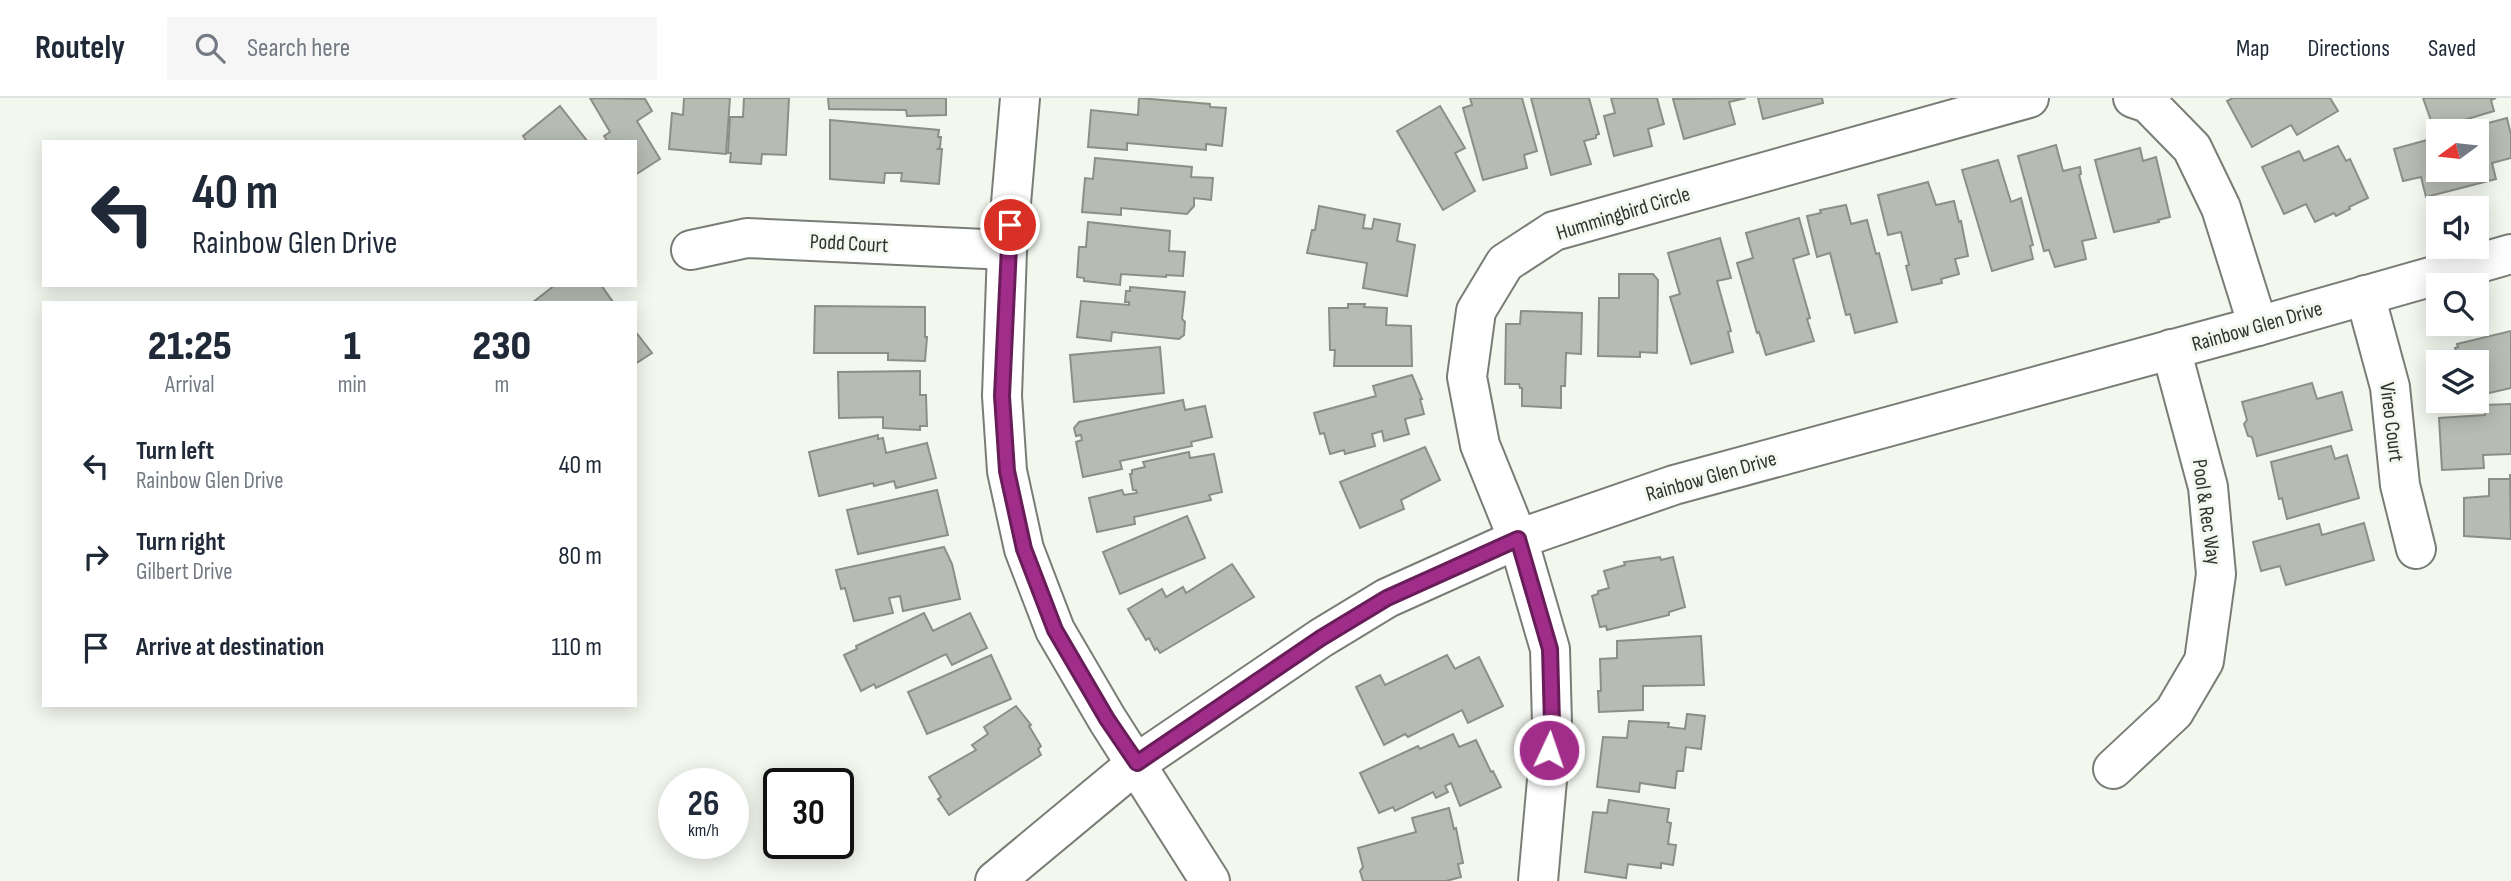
<!DOCTYPE html>
<style>
:root{--surface:#fff;--page:#f6f6f7;--text:#1f2937;--muted:#747a83;--line:#e0e1e3}
body{margin:0;font-family:"Sofia Sans Condensed",sans-serif;background:var(--page);color:var(--text);height:100vh;display:flex;flex-direction:column;font-size:26px;white-space:nowrap}
*{box-sizing:border-box;margin:0}
p{font-size:23px;color:var(--muted)}
.icon{flex:none;width:38px;height:38px;fill:none;stroke:currentColor;stroke-width:2;stroke-linecap:round;stroke-linejoin:round}
.map{position:relative;flex:1;overflow:hidden}
.panel{position:absolute;left:42px;top:203px;width:595px;height:406px;display:flex;flex-direction:column;background:var(--surface);border-radius:0px;box-shadow:0 4px 18px #0003}
.panel>*{flex:none}
.hud{position:absolute;left:42px;top:42px;width:595px;height:147px;border-radius:0px;box-shadow:0 4px 18px #0003;background:#fff;color:var(--text);overflow:hidden}
.needle{width:46px;rotate:255deg}
.controls{position:absolute;left:2426px;top:21px;display:grid;gap:14px}
.controls a{display:grid;place-items:center;width:63px;height:63px;border-radius:0px;background:var(--surface);box-shadow:0 4px 18px #0003;font-size:35px}
.speed{position:absolute;left:658px;top:670px;display:flex;gap:14px;font-size:35px;font-weight:700;text-align:center}
.speed>*{display:grid;place-content:center;width:91px;height:91px;border-radius:50%;background:var(--surface);box-shadow:0 4px 18px #0003;line-height:1}
.speed small{font-size:18px;font-weight:400}
.speed .limit{border:4px solid #111;border-radius:10px;background:#fff;color:#111}
.pin{position:absolute;display:grid;place-items:center;width:60px;height:60px;color:#fff;margin:-30px;border:4px solid #fff;border-radius:50%;box-shadow:0 2px 7px #0007}
.me{position:absolute;width:77px;margin:-38px;rotate:3deg;stroke-linejoin:round;filter:drop-shadow(0 0 5px #0008)}
.turn{display:flex;align-items:center;gap:24px;height:147px;padding:0 35px;font-size:32px}
.turn .icon{width:91px;height:91px;stroke-width:2.5}
.turn b{display:block;font-size:49px;line-height:60px}
.eta{display:flex;justify-content:space-evenly;align-items:center;height:119px;text-align:center}
.eta b{font-size:42px;font-weight:800;line-height:49px}
ul{padding:0;list-style:none}
li{display:flex;align-items:center;gap:21px;height:91px;padding:0 35px}
li div{flex:1}
li b{display:block;font-size:26px}
li em{font-style:normal}
header{display:flex;align-items:center;gap:42px;box-sizing:border-box;height:98px;padding:0 35px;background:var(--surface);border-bottom:2px solid var(--line)}
header strong{font-size:33px}
nav{display:flex;gap:38px;margin-inline-start:auto;font-size:24px}
.search{width:490px;height:63px;background:var(--page);display:flex;align-items:center;gap:18px;box-sizing:border-box;padding:0 24px;border-radius:0px;color:var(--muted);font-size:26px}
.map>svg:first-child{display:block}
</style>
<header>
<strong>Routely</strong>
<div class="search"><svg class="icon" aria-label="search" viewBox="0 0 24 24"><circle cx="10" cy="10" r="6"/><path d="M15 15l6 6"/></svg>Search here</div>
<nav><a>Map</a><a>Directions</a><a>Saved</a></nav>
</header>
<div class="map">
<svg width="2511" height="783" viewBox="0 0 2511 783">
<rect width="100%" height="100%" fill="#f3f8ef"/>
<!-- building -->
<g fill="#b7bcb3" stroke="#8b8f86" stroke-width="2">
<path d="M 590,0 L 645,1 L 652,13 L 637,23 L 660,61 L 635,77 L 635,44 L 608,44 L 604,38 L 610,34 Z"/>
<path d="M 684,0 L 730,0 L 726,56 L 669,51 L 672,15 L 683,17 Z"/>
<path d="M 744,0 L 789,0 L 786,57 L 762,56 L 761,66 L 730,64 L 731,55 L 728,55 L 730,19 L 743,19 Z"/>
<path d="M 828,0 L 946,0 L 946,17 L 907,18 L 906,12 L 829,11 Z"/>
<path d="M 1139,0 L 1210,6 L 1210,9 L 1226,10 L 1222,48 L 1206,46 L 1206,52 L 1127,45 L 1127,52 L 1088,49 L 1091,12 L 1138,17 Z"/>
<path d="M 1470,0 L 1522,0 L 1537,53 L 1524,57 L 1527,70 L 1483,82 L 1463,10 L 1472,7 Z"/>
<path d="M 1531,0 L 1589,0 L 1599,36 L 1596,37 L 1596,40 L 1584,43 L 1591,66 L 1551,77 Z"/>
<path d="M 1611,0 L 1657,0 L 1664,26 L 1648,31 L 1652,48 L 1614,58 L 1604,18 L 1615,15 Z"/>
<path d="M 1746,0 L 1729,4 L 1735,26 L 1684,41 L 1673,1 Z"/>
<path d="M 1758,0 L 1822,0 L 1823,5 L 1763,21 Z"/>
<path d="M 2233,0 L 2330,0 L 2338,13 L 2297,37 L 2291,27 L 2252,49 L 2227,3 Z"/>
<path d="M 2423,0 L 2496,0 L 2491,2 L 2494,13 L 2434,31 Z"/>
<path d="M 560,8 L 588,44 L 527,44 L 523,38 Z"/>
<path d="M 1440,8 L 1465,50 L 1455,55 L 1475,93 L 1443,112 L 1397,33 Z"/>
<path d="M 2507,20 L 2511,37 L 2511,60 L 2492,65 L 2496,81 L 2426,99 L 2421,79 L 2403,83 L 2394,51 L 2438,39 L 2438,72 L 2476,72 L 2476,33 L 2458,33 Z"/>
<path d="M 830,22 L 939,32 L 938,39 L 941,39 L 940,49 L 938,51 L 942,51 L 939,86 L 901,83 L 902,75 L 885,75 L 884,85 L 830,81 Z"/>
<path d="M 2056,47 L 2063,73 L 2080,69 L 2081,76 L 2079,77 L 2096,140 L 2082,143 L 2086,161 L 2055,169 L 2049,152 L 2044,153 L 2018,58 Z"/>
<path d="M 2338,48 L 2346,63 L 2350,61 L 2368,100 L 2349,109 L 2350,111 L 2336,118 L 2334,115 L 2315,124 L 2306,106 L 2284,116 L 2262,69 L 2299,53 L 2304,63 Z"/>
<path d="M 2140,50 L 2143,63 L 2156,59 L 2170,119 L 2158,122 L 2159,124 L 2114,134 L 2095,62 Z"/>
<path d="M 1095,60 L 1192,69 L 1191,79 L 1213,80 L 1211,102 L 1194,100 L 1194,108 L 1187,116 L 1121,110 L 1121,117 L 1082,114 L 1085,80 L 1093,81 Z"/>
<path d="M 1998,62 L 2011,104 L 2021,100 L 2033,147 L 2030,148 L 2033,161 L 1992,173 L 1962,72 Z"/>
<path d="M 1928,84 L 1936,107 L 1954,103 L 1959,124 L 1961,123 L 1968,158 L 1955,161 L 1959,176 L 1941,181 L 1942,185 L 1912,192 L 1906,168 L 1909,167 L 1901,134 L 1888,137 L 1878,97 Z"/>
<path d="M 1846,107 L 1851,126 L 1867,122 L 1876,156 L 1879,155 L 1897,224 L 1855,235 L 1850,216 L 1846,217 L 1830,155 L 1817,159 L 1807,118 L 1821,115 L 1820,112 Z"/>
<path d="M 1319,108 L 1365,117 L 1363,130 L 1372,131 L 1374,121 L 1400,126 L 1397,143 L 1415,147 L 1407,198 L 1363,190 L 1367,165 L 1307,155 L 1312,132 L 1315,132 Z"/>
<path d="M 1799,120 L 1809,156 L 1793,161 L 1810,220 L 1807,221 L 1814,243 L 1766,257 L 1759,234 L 1757,235 L 1737,165 L 1753,160 L 1746,135 Z"/>
<path d="M 1088,124 L 1170,133 L 1169,153 L 1185,154 L 1183,178 L 1166,177 L 1166,179 L 1121,176 L 1120,187 L 1084,183 L 1084,180 L 1077,179 L 1079,149 L 1086,149 Z"/>
<path d="M 1720,140 L 1731,180 L 1717,183 L 1731,233 L 1728,234 L 1733,254 L 1691,266 L 1670,199 L 1680,196 L 1668,155 Z"/>
<path d="M 1619,176 L 1653,176 L 1658,182 L 1657,255 L 1640,254 L 1640,259 L 1598,258 L 1599,200 L 1619,200 Z"/>
<path d="M 555,187 L 601,187 L 613,204 L 532,205 Z"/>
<path d="M 1130,189 L 1185,194 L 1182,221 L 1185,224 L 1184,237 L 1179,241 L 1112,234 L 1111,243 L 1077,239 L 1081,203 L 1129,207 L 1129,204 L 1125,204 L 1126,193 L 1130,193 Z"/>
<path d="M 1348,206 L 1365,206 L 1364,209 L 1387,210 L 1386,227 L 1411,228 L 1412,268 L 1334,268 L 1335,252 L 1330,252 L 1329,210 L 1348,210 Z"/>
<path d="M 815,208 L 925,209 L 925,239 L 927,239 L 925,263 L 888,262 L 888,255 L 814,255 Z"/>
<path d="M 1521,213 L 1582,215 L 1581,256 L 1566,255 L 1565,288 L 1561,288 L 1561,310 L 1522,308 L 1522,290 L 1520,290 L 1519,286 L 1505,286 L 1506,226 L 1520,226 Z"/>
<path d="M 635,233 L 652,255 L 635,266 Z"/>
<path d="M 2511,233 L 2511,290 L 2476,298 L 2476,264 L 2449,264 L 2459,262 L 2455,250 L 2458,249 L 2457,246 Z"/>
<path d="M 1160,249 L 1164,295 L 1074,304 L 1070,257 Z"/>
<path d="M 920,273 L 920,297 L 926,297 L 927,328 L 920,328 L 920,332 L 883,330 L 883,319 L 839,320 L 838,274 Z"/>
<path d="M 1412,277 L 1422,301 L 1420,301 L 1424,316 L 1405,321 L 1409,336 L 1384,343 L 1382,333 L 1372,336 L 1375,348 L 1345,356 L 1344,352 L 1330,356 L 1324,335 L 1320,336 L 1314,315 L 1376,298 L 1373,288 Z"/>
<path d="M 2312,285 L 2317,301 L 2342,294 L 2352,332 L 2257,358 L 2252,339 L 2248,338 L 2244,326 L 2247,322 L 2242,304 Z"/>
<path d="M 1183,302 L 1185,312 L 1205,308 L 1212,339 L 1191,344 L 1192,348 L 1120,363 L 1122,371 L 1083,379 L 1076,344 L 1082,342 L 1081,337 L 1076,338 L 1074,330 L 1079,324 Z"/>
<path d="M 2511,306 L 2511,356 L 2483,357 L 2484,370 L 2442,372 L 2439,320 L 2485,317 L 2484,307 Z"/>
<path d="M 878,337 L 878,341 L 883,340 L 886,355 L 927,345 L 936,380 L 896,390 L 894,383 L 874,388 L 873,385 L 819,398 L 809,354 Z"/>
<path d="M 2331,348 L 2335,361 L 2347,357 L 2359,400 L 2287,421 L 2282,400 L 2279,401 L 2271,364 Z"/>
<path d="M 1425,349 L 1440,382 L 1401,402 L 1404,411 L 1360,430 L 1340,384 Z"/>
<path d="M 1189,354 L 1190,360 L 1214,356 L 1222,394 L 1209,397 L 1211,402 L 1134,419 L 1135,426 L 1097,434 L 1089,400 L 1122,392 L 1124,397 L 1137,395 L 1136,392 L 1133,392 L 1130,376 L 1132,376 L 1132,372 L 1145,369 L 1143,364 Z"/>
<path d="M 2510,376 L 2511,441 L 2464,438 L 2464,400 L 2489,398 L 2489,381 L 2510,381 Z"/>
<path d="M 937,392 L 948,437 L 858,456 L 847,412 Z"/>
<path d="M 1187,418 L 1205,460 L 1120,496 L 1103,454 Z"/>
<path d="M 2364,425 L 2374,462 L 2286,487 L 2280,468 L 2261,473 L 2253,444 L 2319,426 L 2322,437 Z"/>
<path d="M 944,449 L 952,466 L 960,501 L 903,513 L 900,498 L 889,500 L 893,515 L 854,523 L 845,490 L 841,491 L 836,472 Z"/>
<path d="M 1660,459 L 1661,462 L 1673,459 L 1685,509 L 1669,514 L 1669,517 L 1607,532 L 1606,528 L 1600,529 L 1592,498 L 1598,496 L 1598,493 L 1609,490 L 1604,473 L 1625,467 L 1624,464 Z"/>
<path d="M 1232,466 L 1254,499 L 1160,555 L 1157,550 L 1155,552 L 1149,540 L 1146,542 L 1128,511 L 1162,491 L 1166,499 L 1183,489 L 1186,495 Z"/>
<path d="M 924,515 L 933,533 L 970,515 L 987,550 L 952,567 L 946,556 L 876,590 L 874,586 L 861,593 L 844,557 L 857,551 L 856,548 Z"/>
<path d="M 1701,538 L 1704,587 L 1643,588 L 1643,612 L 1599,614 L 1598,593 L 1601,593 L 1600,561 L 1617,560 L 1617,543 Z"/>
<path d="M 991,557 L 1011,601 L 927,636 L 908,594 Z"/>
<path d="M 1447,557 L 1455,571 L 1479,559 L 1503,608 L 1468,625 L 1462,612 L 1408,639 L 1405,636 L 1384,647 L 1356,589 L 1380,577 L 1385,587 Z"/>
<path d="M 1016,608 L 1031,627 L 1029,628 L 1041,648 L 1038,651 L 1041,657 L 949,717 L 938,701 L 941,699 L 929,679 L 976,652 L 972,647 L 988,636 L 984,629 Z"/>
<path d="M 1687,616 L 1705,618 L 1701,651 L 1686,649 L 1683,673 L 1677,673 L 1675,690 L 1640,685 L 1639,694 L 1597,689 L 1603,639 L 1627,640 L 1629,623 L 1669,625 L 1668,629 L 1685,631 Z"/>
<path d="M 1453,636 L 1459,649 L 1476,642 L 1491,674 L 1493,673 L 1501,689 L 1460,708 L 1451,685 L 1445,688 L 1448,694 L 1436,700 L 1433,694 L 1395,713 L 1393,709 L 1379,715 L 1360,675 L 1418,648 L 1420,651 Z"/>
<path d="M 1609,702 L 1669,711 L 1667,724 L 1671,725 L 1668,746 L 1676,747 L 1673,767 L 1661,765 L 1661,770 L 1628,766 L 1626,780 L 1585,774 L 1593,714 L 1607,715 Z"/>
<path d="M 1449,710 L 1454,731 L 1456,730 L 1463,765 L 1458,766 L 1461,779 L 1446,783 L 1363,783 L 1360,773 L 1363,769 L 1358,750 L 1416,734 L 1412,720 Z"/>
</g>
<g fill="none" stroke-linecap="round" stroke-linejoin="round">
<!-- minor casing -->
<g stroke="#797d75" stroke-width="42">
<g id="minor">
<path d="M 1020,0 L 1007,152 L 1002,298 L 1007,373 L 1024,451 L 1055,532 L 1107,621 L 1210,783"/>
<path d="M 2133,0 L 2148,5 L 2192,50 L 2221,110 L 2258,228"/>
<path d="M 691,152 L 747,140 L 1007,152"/>
<path d="M 2365,197 L 2390,289 L 2400,387 L 2416,451"/>
<path d="M 2113,671 L 2174,614 L 2204,563 L 2216,476 L 2208,389 L 2171,251"/>
<path d="M 995,783 L 1137,665 L 1321,540 L 1387,500 L 1518,441 L 1674,387 L 2258,228 L 2511,156"/>
<path d="M 1538,783 L 1552,626 L 1550,551 L 1518,441 L 1480,347 L 1467,279 L 1476,213 L 1505,165 L 1554,133 L 2029,0"/>
</g>
</g>
<!-- minor -->
<use href="#minor" stroke="#fff" stroke-width="38"/>
</g>
<g fill="none" stroke-linecap="round" stroke-linejoin="round">
<!-- route casing -->
<g stroke="#681d59" stroke-width="18">
<path id="route" d="M 1010,127 L 1002,298 L 1007,373 L 1024,451 L 1055,532 L 1107,621 L 1137,665 L 1321,540 L 1387,500 L 1518,441 L 1550,551 L 1552,626 L 1549,652"/>
</g>
<!-- route -->
<use href="#route" stroke="#a02d89" stroke-width="12"/>
</g>
<g text-anchor="middle" stroke-width="6" stroke-linejoin="round" paint-order="stroke">
<!-- street labels -->
<g font-size="21" fill="#31332f" stroke="#f3f8ef">
<text transform="translate(1623 115) rotate(-17)" y="7">Hummingbird Circle</text>
<text transform="translate(849 145) rotate(3)" y="7">Podd Court</text>
<text transform="translate(2257 228) rotate(-16)" y="7">Rainbow Glen Drive</text>
<text transform="translate(2392 324) rotate(83)" y="7">Vireo Court</text>
<text transform="translate(1711 378) rotate(-16)" y="7">Rainbow Glen Drive</text>
<text transform="translate(2207 414) rotate(82)" y="7">Pool &amp; Rec Way</text>
</g>
</g>
</svg>
<div class="controls">
<a><svg class="needle" viewBox="-14 -14 28 28"><path d="M0-13l5 13h-10z" fill="#e53935"/><path d="M0 13l5-13h-10z" fill="#747a83"/></svg></a>
<a><svg class="icon" aria-label="sound" viewBox="0 0 24 24"><path d="M4 9h4l5-4v14l-5-4H4zM17 9q2 3 0 6"/></svg></a>
<a><svg class="icon" aria-label="search" viewBox="0 0 24 24"><circle cx="10" cy="10" r="6"/><path d="M15 15l6 6"/></svg></a>
<a><svg class="icon" aria-label="layers" viewBox="0 0 24 24"><path d="M12 4l9 5-9 5-9-5zM3 14l9 5 9-5"/></svg></a>
</div>
<div class="speed"><div>26<small>km/h</small></div><div class="limit">30</div></div>
<div class="pin" style="left:1010px;top:127px;background:#d93025"><svg class="icon" aria-label="arrive" viewBox="0 0 24 24"><path d="M6 21V4h12l-3 4 3 4H6"/></svg></div>
<svg class="me" style="left:1549px;top:652px" viewBox="-20 -20 40 40"><circle r="17" fill="#a02d89" stroke="#fff" stroke-width="3"/><path d="M0-11L8 9 0 5-8 9z" fill="#fff"/></svg>
<div class="hud">
<div class="turn"><svg class="icon" aria-label="left" viewBox="0 0 24 24"><path d="M17 20v-9H6M10 6l-5 5 5 5"/></svg><div><b>40 m</b>Rainbow Glen Drive</div></div>
</div>
<section class="panel">
<div class="eta">
<div><b>21:25</b><p>Arrival</p></div>
<div><b>1</b><p>min</p></div>
<div><b>230</b><p>m</p></div>
</div>
<ul>
<li><svg class="icon" aria-label="left" viewBox="0 0 24 24"><path d="M17 20v-9H6M10 6l-5 5 5 5"/></svg><div><b>Turn left</b><p>Rainbow Glen Drive</p></div><em>40 m</em></li>
<li><svg class="icon" aria-label="right" viewBox="0 0 24 24"><path d="M7 20v-9h11M14 6l5 5-5 5"/></svg><div><b>Turn right</b><p>Gilbert Drive</p></div><em>80 m</em></li>
<li><svg class="icon" aria-label="arrive" viewBox="0 0 24 24"><path d="M6 21V4h12l-3 4 3 4H6"/></svg><div><b>Arrive at destination</b></div><em>110 m</em></li>
</ul>
</section>
</div>
